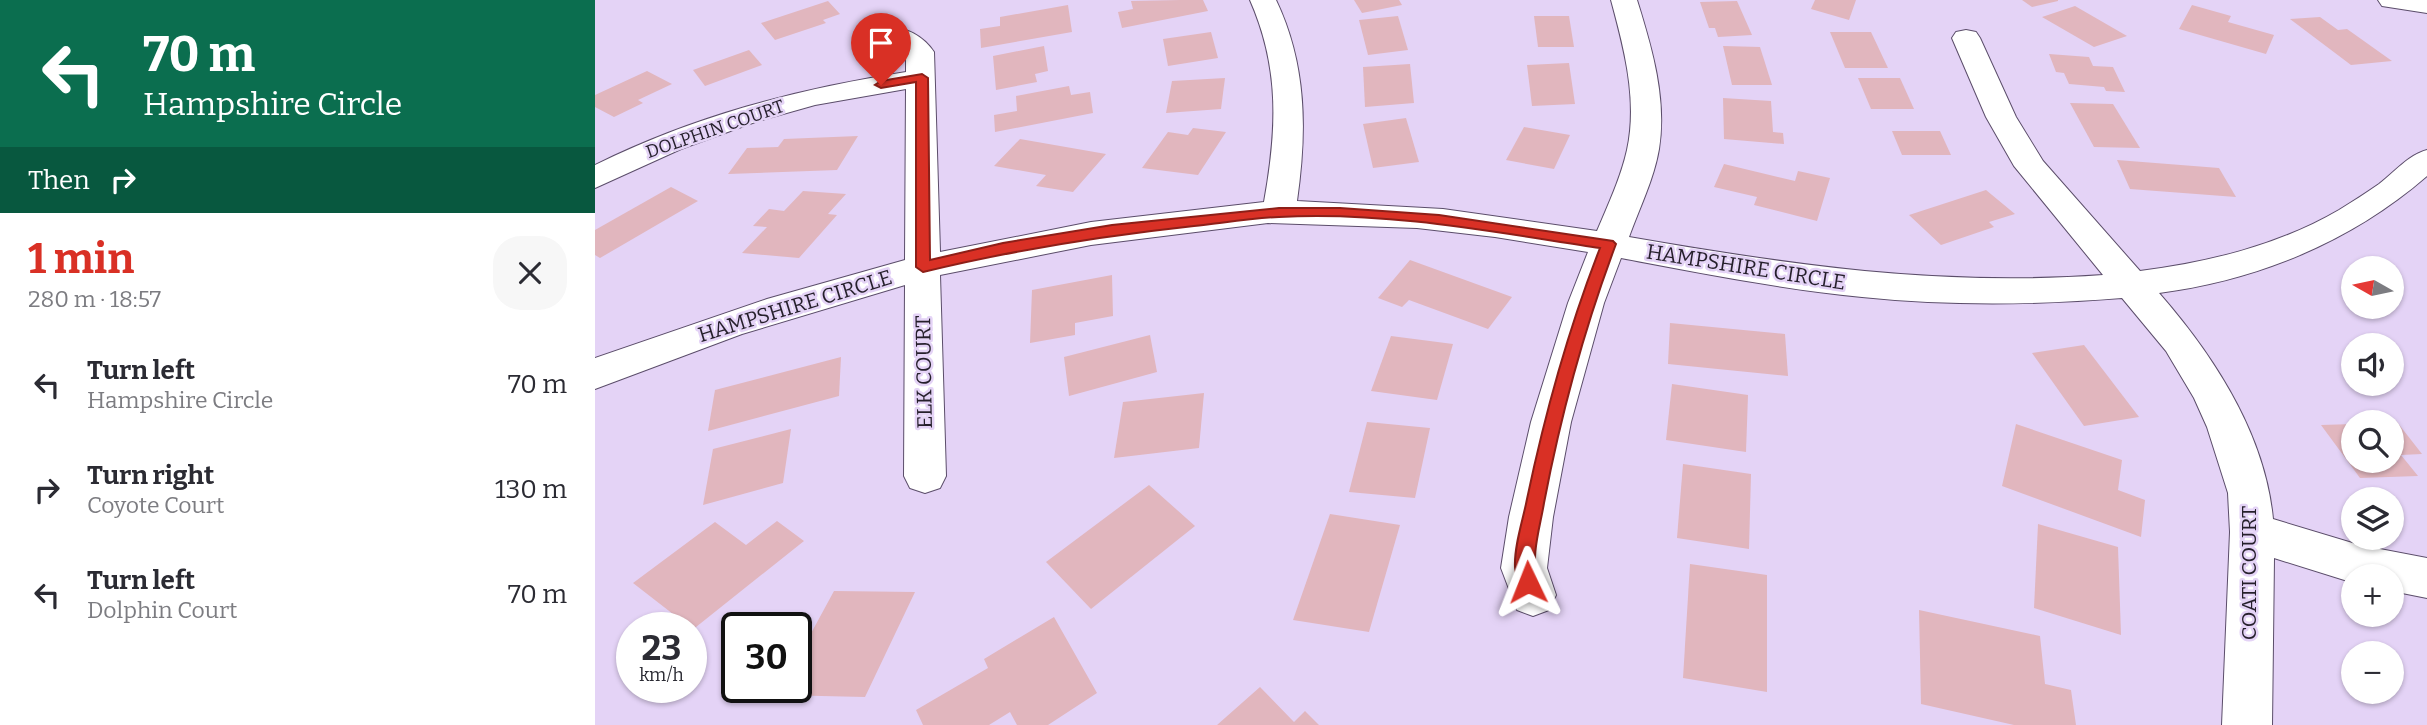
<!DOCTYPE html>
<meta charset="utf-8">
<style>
:root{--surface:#fff;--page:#f7f7f7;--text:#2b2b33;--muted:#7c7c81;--accent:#d93025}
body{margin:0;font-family:Bitter,serif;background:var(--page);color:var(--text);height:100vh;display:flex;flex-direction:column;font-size:26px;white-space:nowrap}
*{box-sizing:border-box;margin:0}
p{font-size:23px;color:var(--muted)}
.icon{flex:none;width:38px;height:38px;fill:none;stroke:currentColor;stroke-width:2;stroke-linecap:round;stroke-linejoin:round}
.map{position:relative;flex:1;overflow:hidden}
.panel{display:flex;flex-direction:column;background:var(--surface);width:595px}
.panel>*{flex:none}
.guide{background:#0b6e4f;color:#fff;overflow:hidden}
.needle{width:46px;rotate:279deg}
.controls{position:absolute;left:1746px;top:256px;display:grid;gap:14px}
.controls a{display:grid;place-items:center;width:63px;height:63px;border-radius:50%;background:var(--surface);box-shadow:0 2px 5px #0004;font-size:35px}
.speed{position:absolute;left:21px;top:612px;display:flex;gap:14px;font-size:35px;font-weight:700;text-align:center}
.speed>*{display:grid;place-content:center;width:91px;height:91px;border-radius:50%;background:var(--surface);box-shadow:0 2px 5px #0004;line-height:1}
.speed small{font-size:18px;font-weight:400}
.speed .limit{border:4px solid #111;border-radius:10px;background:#fff;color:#111}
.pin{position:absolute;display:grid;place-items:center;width:60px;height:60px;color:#fff;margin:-72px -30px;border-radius:50% 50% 50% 0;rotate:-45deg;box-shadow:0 0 7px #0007}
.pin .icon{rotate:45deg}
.me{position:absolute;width:77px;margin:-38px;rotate:358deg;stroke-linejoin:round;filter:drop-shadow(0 0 5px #0008)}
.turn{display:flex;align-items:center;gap:24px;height:147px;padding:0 28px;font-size:32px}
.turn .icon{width:91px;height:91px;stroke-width:2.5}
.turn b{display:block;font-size:49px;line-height:60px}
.then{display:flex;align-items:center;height:66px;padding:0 28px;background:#0003;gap:14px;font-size:26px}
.round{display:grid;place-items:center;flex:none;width:74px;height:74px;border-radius:28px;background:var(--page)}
.summary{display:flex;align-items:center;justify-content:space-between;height:119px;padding:0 28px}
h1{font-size:42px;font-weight:700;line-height:52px;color:var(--accent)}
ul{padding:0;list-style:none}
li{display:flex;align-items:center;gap:21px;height:105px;padding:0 28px}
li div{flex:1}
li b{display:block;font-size:26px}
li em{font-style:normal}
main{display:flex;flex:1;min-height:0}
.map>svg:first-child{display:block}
</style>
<main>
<section class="panel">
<div class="guide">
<div class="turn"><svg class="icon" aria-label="left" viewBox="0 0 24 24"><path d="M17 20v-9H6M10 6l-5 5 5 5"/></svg><div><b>70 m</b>Hampshire Circle</div></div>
<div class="then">Then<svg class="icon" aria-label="right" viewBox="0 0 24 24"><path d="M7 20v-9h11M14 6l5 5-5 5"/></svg></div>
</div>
<div class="summary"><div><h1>1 min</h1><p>280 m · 18:57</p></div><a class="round"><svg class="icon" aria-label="close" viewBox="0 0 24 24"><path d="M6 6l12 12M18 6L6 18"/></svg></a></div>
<ul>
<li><svg class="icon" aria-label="left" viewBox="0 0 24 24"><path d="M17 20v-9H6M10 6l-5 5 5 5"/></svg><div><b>Turn left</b><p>Hampshire Circle</p></div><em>70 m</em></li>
<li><svg class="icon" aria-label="right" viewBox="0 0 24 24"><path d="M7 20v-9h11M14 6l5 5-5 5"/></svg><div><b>Turn right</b><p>Coyote Court</p></div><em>130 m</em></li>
<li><svg class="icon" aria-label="left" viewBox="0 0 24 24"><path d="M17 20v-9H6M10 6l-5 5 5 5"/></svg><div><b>Turn left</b><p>Dolphin Court</p></div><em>70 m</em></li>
</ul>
</section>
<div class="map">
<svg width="1832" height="725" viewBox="0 0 1832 725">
<rect width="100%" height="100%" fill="#e4d3f6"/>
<!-- building -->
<g fill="#e1b6be">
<path d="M 585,0 L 608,0 L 613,11 L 527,28 L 523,12 L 538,9 L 536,1 Z"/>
<path d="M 759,0 L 804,0 L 807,5 L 767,13 Z"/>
<path d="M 1220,0 L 1261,0 L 1254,20 L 1216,9 Z"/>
<path d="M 1427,0 L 1463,0 L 1463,1 L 1437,7 Z"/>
<path d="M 233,1 L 245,14 L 228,20 L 231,23 L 180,40 L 166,23 Z"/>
<path d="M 1142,1 L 1157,35 L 1123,37 L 1120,28 L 1114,28 L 1105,2 Z"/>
<path d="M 473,5 L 477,32 L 386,48 L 385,29 L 405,26 L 405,17 Z"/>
<path d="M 1597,5 L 1636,16 L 1633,22 L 1679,35 L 1671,54 L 1584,29 Z"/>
<path d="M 1480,6 L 1532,36 L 1499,47 L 1447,17 Z"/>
<path d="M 803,16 L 813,50 L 773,55 L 764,20 Z"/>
<path d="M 939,16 L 974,16 L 979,47 L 943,47 Z"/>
<path d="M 1725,17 L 1743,30 L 1752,29 L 1797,61 L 1756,65 L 1695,19 Z"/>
<path d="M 616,32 L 623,58 L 573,66 L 568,39 Z"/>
<path d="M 1235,32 L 1276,32 L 1293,68 L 1250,68 Z"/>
<path d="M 449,46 L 453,71 L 440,74 L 442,82 L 401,90 L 398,56 Z"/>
<path d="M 1128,46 L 1165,47 L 1177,85 L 1137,85 Z"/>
<path d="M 154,50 L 167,65 L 110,86 L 98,70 Z"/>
<path d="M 1454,54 L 1494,57 L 1498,66 L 1518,67 L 1530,92 L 1511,91 L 1509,87 L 1474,84 L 1469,73 L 1461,72 Z"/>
<path d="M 974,63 L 980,104 L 937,106 L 932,65 Z"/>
<path d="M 815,64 L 819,103 L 770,107 L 768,67 Z"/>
<path d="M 52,71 L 77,84 L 43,100 L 48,103 L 19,117 L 0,107 L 0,95 Z"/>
<path d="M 630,78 L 626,109 L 571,113 L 577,81 Z"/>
<path d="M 1263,78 L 1305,78 L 1319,109 L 1276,109 Z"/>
<path d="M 474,86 L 476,95 L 495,92 L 498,113 L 400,132 L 399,115 L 422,111 L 421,96 Z"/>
<path d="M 1128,98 L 1176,101 L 1178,132 L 1188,133 L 1189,144 L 1129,139 Z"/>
<path d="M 1475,103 L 1518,104 L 1545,148 L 1499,147 Z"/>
<path d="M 811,118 L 824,162 L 778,168 L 768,124 Z"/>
<path d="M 929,127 L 975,135 L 959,169 L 911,160 Z"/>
<path d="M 598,128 L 631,132 L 603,175 L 547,168 L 573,132 L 593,135 Z"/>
<path d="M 1297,131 L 1345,131 L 1356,155 L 1307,155 Z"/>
<path d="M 263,136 L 242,170 L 133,174 L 152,148 L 183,147 L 189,139 Z"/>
<path d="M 425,139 L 511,154 L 478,192 L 441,186 L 451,175 L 399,166 Z"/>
<path d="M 1522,160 L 1624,168 L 1641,197 L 1535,189 Z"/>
<path d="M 1129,164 L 1200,181 L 1203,171 L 1235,178 L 1222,221 L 1159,205 L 1162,197 L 1119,187 Z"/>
<path d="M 76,187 L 103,201 L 5,258 L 0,255 L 0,230 Z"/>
<path d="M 1391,190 L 1420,214 L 1394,222 L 1399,227 L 1346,245 L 1314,215 Z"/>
<path d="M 208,191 L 251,194 L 233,214 L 242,215 L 204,258 L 147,253 L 172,227 L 158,226 L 174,209 L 189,211 Z"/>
<path d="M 815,260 L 917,297 L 893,329 L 814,300 L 807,307 L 783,298 Z"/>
<path d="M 517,275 L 518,316 L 480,323 L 480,335 L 435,343 L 437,290 Z"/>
<path d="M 1075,323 L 1190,334 L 1193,376 L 1073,364 Z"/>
<path d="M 555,335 L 562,372 L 474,396 L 469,357 Z"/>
<path d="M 796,336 L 858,344 L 842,400 L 776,391 Z"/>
<path d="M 1489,345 L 1544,417 L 1489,426 L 1437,353 Z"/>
<path d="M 246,357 L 244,396 L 113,431 L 120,390 Z"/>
<path d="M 1077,384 L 1153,395 L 1151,452 L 1071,440 Z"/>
<path d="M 609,393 L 604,448 L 519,458 L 528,402 Z"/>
<path d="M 772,422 L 835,428 L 820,498 L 754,492 Z"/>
<path d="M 1797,422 L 1802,422 L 1827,454 L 1806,455 L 1823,476 L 1765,478 L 1726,425 L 1759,424 L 1759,460 L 1797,460 Z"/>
<path d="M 1421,424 L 1527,460 L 1523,490 L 1550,500 L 1546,537 L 1407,486 Z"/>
<path d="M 196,429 L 188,483 L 108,505 L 118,449 Z"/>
<path d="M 1088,464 L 1156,474 L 1154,549 L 1082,538 Z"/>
<path d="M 554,485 L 600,526 L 496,609 L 451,562 Z"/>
<path d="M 735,514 L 805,525 L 774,632 L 698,620 Z"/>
<path d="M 182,521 L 209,541 L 96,631 L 96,628 L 38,583 L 120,522 L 151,545 Z"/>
<path d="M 1443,524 L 1523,547 L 1526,635 L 1439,608 Z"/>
<path d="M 1095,564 L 1172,575 L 1172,692 L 1088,678 Z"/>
<path d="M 239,591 L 320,592 L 270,697 L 183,695 L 187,688 L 201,688 L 201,661 Z"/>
<path d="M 1324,610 L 1445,636 L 1450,684 L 1476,690 L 1481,725 L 1419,725 L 1326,704 Z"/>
<path d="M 459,617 L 502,693 L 453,725 L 422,725 L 415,712 L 394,725 L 328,725 L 321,710 L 393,668 L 389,659 Z"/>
<path d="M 665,687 L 699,722 L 710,711 L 724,725 L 622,725 Z"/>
</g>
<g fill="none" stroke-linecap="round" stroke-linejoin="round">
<!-- minor casing -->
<g stroke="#5b4d6a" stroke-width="2">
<g id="minor">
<path d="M 655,0 L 681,0 C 712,65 712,131 702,201 L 848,209 L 1002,231 C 1013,205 1026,177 1032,150 C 1043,100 1029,48 1016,0 L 1042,0 C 1057,48 1072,99 1064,149 C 1059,179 1044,209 1034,237 C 1195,265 1344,287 1508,275 L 1419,166 L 1391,117 L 1357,38 L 1361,32 L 1371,30 L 1381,32 L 1385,38 L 1421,117 L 1448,161 L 1545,271 C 1614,262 1682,246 1744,210 C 1757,202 1771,193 1784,184 C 1800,172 1813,155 1832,150 L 1832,176 C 1756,242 1663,280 1564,293 C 1619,356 1670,434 1678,519 L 1764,545 L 1832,558 L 1832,598 L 1797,591 L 1797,576 L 1759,576 L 1759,583 L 1679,558 L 1677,725 L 1627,725 L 1635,532 L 1633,493 L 1612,427 L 1599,398 L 1571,351 L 1527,298 C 1441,305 1354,306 1267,297 C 1186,289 1106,273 1026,258 L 1009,303 L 976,422 L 958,517 L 952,568 L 961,595 L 954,610 L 938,616 L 922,610 L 906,568 L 914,517 L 936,422 L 973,303 L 993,252 L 900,237 L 822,228 L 673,223 L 496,245 L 345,275 L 351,476 L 345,488 L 330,493 L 315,488 L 309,476 L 310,285 L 147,334 L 0,389 L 0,358 L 172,299 L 310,260 L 311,89 L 220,105 L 163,121 L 86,149 L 0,188 L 0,165 C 99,116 202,89 311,72 L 311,55 L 288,35 L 292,29 C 310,25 329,37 339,52 L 345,252 L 496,222 L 669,202 C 682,130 685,68 655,0 Z"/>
<path d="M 1783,0 L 1832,0 L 1832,13 L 1787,6 Z"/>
</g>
</g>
<!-- minor -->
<use href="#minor" fill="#fff" fill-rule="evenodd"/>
</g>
<!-- route -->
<path fill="#d93025" stroke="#8d1f18" stroke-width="2" d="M 327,74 L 333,78 L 335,260 L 408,243 L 517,225 L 684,208 L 745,208 L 844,215 L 1018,241 L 1021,244 C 989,329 966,414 949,503 C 945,528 935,556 943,582 L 940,588 L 933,590 L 927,588 C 924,582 920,574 920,567 C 919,546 928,520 932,499 C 950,413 973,330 1005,248 C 899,232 791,211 684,217 C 656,218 627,223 599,226 C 507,236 418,250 328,272 L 321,267 L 321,82 L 286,88 L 280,85 L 286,81 Z"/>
<g text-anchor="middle" stroke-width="5" stroke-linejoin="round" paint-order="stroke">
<!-- far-street labels -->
<g font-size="18" fill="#251f2b" stroke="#e4d3f6">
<text transform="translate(120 129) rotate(-19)" y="6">DOLPHIN COURT</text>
</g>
<!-- street labels -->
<g font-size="21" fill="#251f2b" stroke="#e4d3f6">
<text transform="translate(1151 267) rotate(9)" y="7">HAMPSHIRE CIRCLE</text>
<text transform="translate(200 306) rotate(-17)" y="7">HAMPSHIRE CIRCLE</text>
<text transform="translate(329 372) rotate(-91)" y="7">ELK COURT</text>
<text transform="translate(1654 573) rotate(-90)" y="7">COATI COURT</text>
</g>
</g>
</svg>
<div class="controls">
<a><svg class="needle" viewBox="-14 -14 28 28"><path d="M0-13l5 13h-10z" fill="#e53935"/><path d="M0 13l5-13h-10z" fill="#7c7c81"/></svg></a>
<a><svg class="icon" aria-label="sound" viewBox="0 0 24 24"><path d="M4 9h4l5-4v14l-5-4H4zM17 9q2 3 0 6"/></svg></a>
<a><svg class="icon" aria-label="search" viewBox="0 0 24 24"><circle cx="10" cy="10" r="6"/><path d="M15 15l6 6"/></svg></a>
<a><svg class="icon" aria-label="layers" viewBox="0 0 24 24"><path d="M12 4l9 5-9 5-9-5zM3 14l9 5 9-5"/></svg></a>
<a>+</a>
<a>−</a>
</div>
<div class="speed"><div>23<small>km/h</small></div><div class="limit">30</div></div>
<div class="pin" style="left:286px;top:85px;background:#d93025"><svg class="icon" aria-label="arrive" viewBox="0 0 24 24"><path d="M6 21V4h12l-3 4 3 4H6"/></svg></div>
<svg class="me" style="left:933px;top:582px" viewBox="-20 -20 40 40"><path d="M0-17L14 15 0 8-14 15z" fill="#d93025" stroke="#fff" stroke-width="4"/></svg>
</div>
</main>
